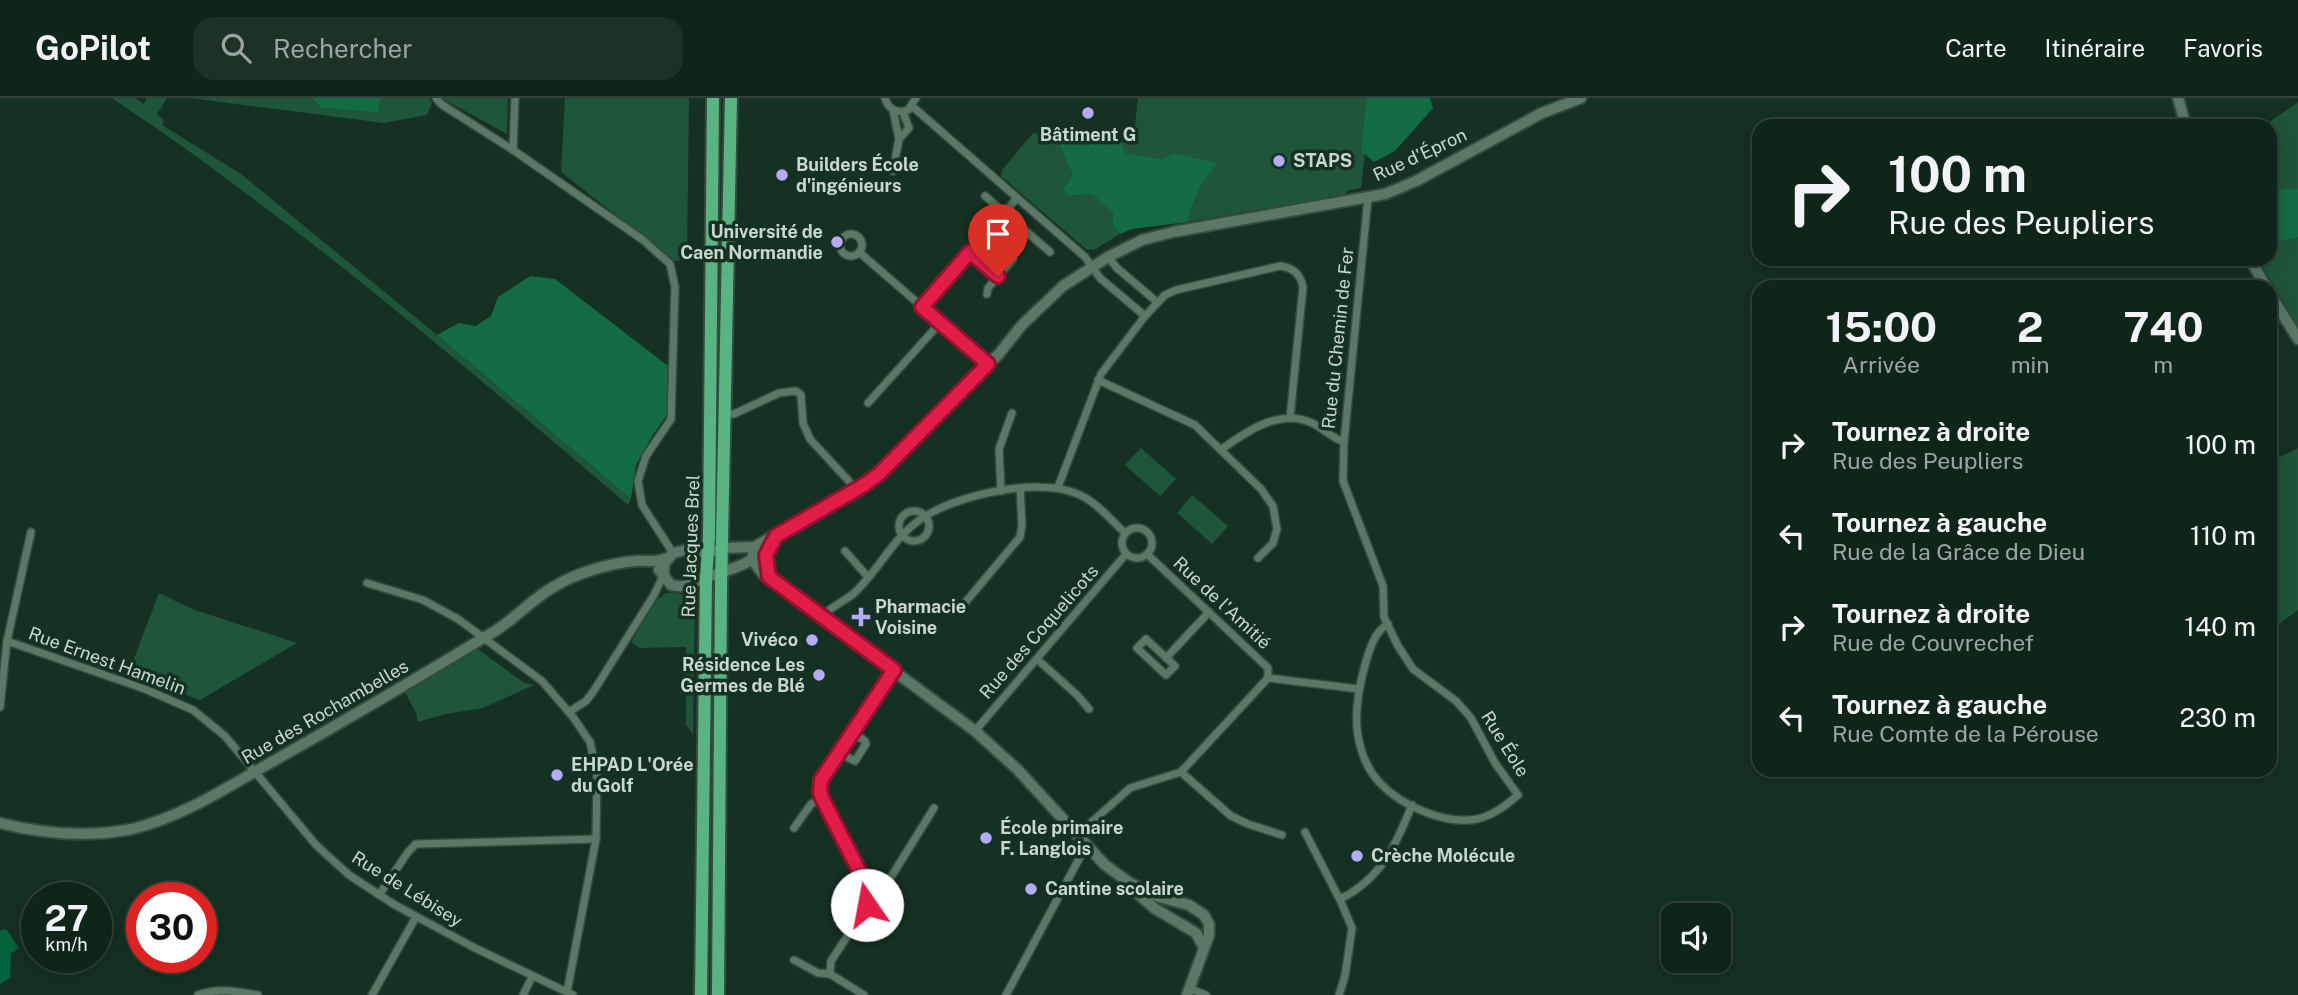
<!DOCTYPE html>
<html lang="fr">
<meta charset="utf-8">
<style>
:root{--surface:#10251a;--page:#1e3127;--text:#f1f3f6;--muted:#9ca5a2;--line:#304239}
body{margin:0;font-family:"Public Sans",sans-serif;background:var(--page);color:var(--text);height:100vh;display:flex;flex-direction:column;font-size:26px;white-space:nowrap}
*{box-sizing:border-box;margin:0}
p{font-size:23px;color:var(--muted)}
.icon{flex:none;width:38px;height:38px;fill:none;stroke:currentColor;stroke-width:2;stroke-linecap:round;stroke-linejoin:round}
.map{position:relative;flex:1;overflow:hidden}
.side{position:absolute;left:1752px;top:182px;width:525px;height:497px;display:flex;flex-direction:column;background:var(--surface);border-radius:21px;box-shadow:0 4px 18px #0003,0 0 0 2px var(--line)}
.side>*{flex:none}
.banner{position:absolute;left:1752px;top:21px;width:525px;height:147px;border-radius:21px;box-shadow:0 4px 18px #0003,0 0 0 2px var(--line);background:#10251a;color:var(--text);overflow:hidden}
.tools{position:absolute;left:1661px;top:805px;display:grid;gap:14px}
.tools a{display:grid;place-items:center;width:70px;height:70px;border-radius:14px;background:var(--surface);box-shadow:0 4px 18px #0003,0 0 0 2px var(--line);font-size:35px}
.speed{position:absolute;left:21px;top:784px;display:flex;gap:14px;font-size:35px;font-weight:700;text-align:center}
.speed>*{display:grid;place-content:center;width:91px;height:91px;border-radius:50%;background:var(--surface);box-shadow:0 4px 18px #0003,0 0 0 2px var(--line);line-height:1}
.speed small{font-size:18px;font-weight:400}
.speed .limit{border:10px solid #d22;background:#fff;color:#111}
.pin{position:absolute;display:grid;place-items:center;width:60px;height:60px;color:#fff;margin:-72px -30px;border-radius:50% 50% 50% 0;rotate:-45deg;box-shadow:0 0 7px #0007}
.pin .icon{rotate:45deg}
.me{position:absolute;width:77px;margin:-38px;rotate:348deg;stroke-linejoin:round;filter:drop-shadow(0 0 5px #0008)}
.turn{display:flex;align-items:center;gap:24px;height:147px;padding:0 21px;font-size:32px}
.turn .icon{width:91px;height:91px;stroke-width:2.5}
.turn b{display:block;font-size:49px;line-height:60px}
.eta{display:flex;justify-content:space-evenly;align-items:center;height:119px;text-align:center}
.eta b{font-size:42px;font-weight:700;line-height:49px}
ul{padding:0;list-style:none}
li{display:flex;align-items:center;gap:21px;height:91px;padding:0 21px}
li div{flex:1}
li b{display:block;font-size:26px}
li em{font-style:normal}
header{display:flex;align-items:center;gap:42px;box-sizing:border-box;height:98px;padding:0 35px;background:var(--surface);border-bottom:2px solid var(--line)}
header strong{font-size:33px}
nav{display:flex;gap:38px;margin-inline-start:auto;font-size:24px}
.search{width:490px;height:63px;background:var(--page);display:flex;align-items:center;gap:18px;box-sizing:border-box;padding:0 24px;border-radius:21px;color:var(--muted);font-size:26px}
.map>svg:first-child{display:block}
</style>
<header>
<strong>GoPilot</strong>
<div class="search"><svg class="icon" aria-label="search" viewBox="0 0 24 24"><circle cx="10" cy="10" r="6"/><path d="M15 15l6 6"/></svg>Rechercher</div>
<nav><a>Carte</a><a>Itinéraire</a><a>Favoris</a></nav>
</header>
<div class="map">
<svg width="2298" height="897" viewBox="0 0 2298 897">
<rect width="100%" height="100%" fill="#153122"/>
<!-- green -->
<g fill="#1f5539">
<path d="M 112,0 L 135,0 L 144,6 L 147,0 L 167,0 L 157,16 L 164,22 L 162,27 L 241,76 L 437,237 L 631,401 L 628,407 C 461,265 294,122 112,0 Z"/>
<path d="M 190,0 L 312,0 L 322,10 L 379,15 L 380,0 L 429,0 L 432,5 L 427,17 L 384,25 Z"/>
<path d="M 441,0 L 508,0 L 507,36 Z"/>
<path d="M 565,0 L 689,0 L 687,162 L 674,163 L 561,74 Z"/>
<path d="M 1138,0 L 1371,0 L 1361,90 L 1347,93 L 1346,97 L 1187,124 L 1198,92 L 1216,65 L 1164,61 L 1124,55 L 1121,44 L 1133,45 Z"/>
<path d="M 2298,4 L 2298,91 L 2270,91 L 2270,28 L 2264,28 Z"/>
<path d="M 1033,35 L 1056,38 L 1073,78 L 1063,91 L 1068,98 L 1092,96 L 1113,115 L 1112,126 L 1120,136 L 1094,152 L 1086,151 L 1001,78 L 1002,72 Z"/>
<path d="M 2298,139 L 2298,229 L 2258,161 L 2270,161 L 2270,147 Z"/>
<path d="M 1141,350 L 1176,381 L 1160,398 L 1125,367 Z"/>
<path d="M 2298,350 L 2298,512 L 2270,533 L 2270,358 L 2280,359 Z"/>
<path d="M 1192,397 L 1228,428 L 1212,446 L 1177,415 Z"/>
<path d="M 159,495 L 192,511 L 297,545 L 200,602 L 128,576 Z"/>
<path d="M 666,495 C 679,495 687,496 695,506 L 693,636 L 686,627 L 686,549 L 639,550 L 631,544 L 656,503 Z"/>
<path d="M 475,549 L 523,584 L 534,587 L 483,610 L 446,616 L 417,624 L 417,617 L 405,594 Z"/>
</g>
<!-- forest -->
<g fill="#146c43">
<path d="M 312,0 L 380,0 L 379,15 L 322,10 Z"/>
<path d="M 1367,0 L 1430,0 L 1433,10 L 1395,53 L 1374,64 L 1361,53 Z"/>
<path d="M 1056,38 L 1121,44 L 1125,55 L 1164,61 L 1173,55 L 1217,65 L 1198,92 L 1187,124 L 1132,131 L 1120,136 L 1112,126 L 1113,115 L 1092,96 L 1068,98 L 1063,91 L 1073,78 Z"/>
<path d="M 2270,91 L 2298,91 L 2298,139 L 2270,147 Z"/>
<path d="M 530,178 L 555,181 L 668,268 L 667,317 L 652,338 L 636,367 L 631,401 L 437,237 L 459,225 L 476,228 L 491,218 L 498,199 Z"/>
</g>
<!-- water -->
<path fill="#04653c" d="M 6,831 L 19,850 L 11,855 L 10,880 L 0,886 L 0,833 Z"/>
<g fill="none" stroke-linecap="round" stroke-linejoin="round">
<!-- street casing -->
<g stroke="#344b3d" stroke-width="10">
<g id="street">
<path d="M 436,0 L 441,6 L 513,52 L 643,142 L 670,166 L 675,189 L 671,321 L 646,358 L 638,383 L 642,407 L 673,455"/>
<path d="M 885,0 C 888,11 897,16 908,12 L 916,0"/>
<path d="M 912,8 L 1085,159 L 1100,180 L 1145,218"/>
<path d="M 893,12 L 899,41 L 893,73"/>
<path d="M 899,41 L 909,30 L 903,14"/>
<path d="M 513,52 L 515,0"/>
<path d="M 985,98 L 1050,154"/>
<path d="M 1368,100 L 1344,344 L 1343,383 L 1383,488 L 1384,519 L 1398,548 L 1413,571 L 1456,603 L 1471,620 L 1495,665 L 1518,697 C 1505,708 1494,717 1477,721 C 1445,727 1401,708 1379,684 C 1370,674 1363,660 1360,647 C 1353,622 1358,592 1365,567 C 1369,553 1374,534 1388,526"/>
<circle cx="851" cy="147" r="11"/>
<path d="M 859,154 L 988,266"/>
<path d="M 970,154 L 998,178"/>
<path d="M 1108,159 L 1117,170 L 1157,204"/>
<path d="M 987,196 L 988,190 L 1013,161"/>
<path d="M 922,209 L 1017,100"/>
<path d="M 1098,282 L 1195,327 L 1261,391 L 1273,408 L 1277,431 L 1273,445 L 1258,460"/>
<path d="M 868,305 L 940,225"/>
<path d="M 726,316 L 734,316 L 779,295 L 796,293 L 801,297 L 803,325 L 810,341 L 857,392"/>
<path d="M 1222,351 C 1247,333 1280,310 1312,325 C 1323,330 1332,340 1344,344"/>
<path d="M 1058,389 L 1101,276 L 1145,218 L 1165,197 L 1176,192 L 1280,168 C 1293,170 1300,175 1303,189 L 1290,320"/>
<path d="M 1001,393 L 999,351 L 1012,315"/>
<circle cx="914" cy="428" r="15"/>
<circle cx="1137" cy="445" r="15"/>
<path d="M 845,453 L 868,479"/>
<path d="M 1147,456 L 1268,570 L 1268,580"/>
<path d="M 367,485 L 423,502 L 458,521 L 542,583 L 573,619 L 590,644 L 597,677 L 596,741 L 567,894"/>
<path d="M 964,506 L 1020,439 L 1022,427 L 1020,390"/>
<path d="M 822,518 C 831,509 843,504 853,496 C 877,475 891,443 917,424 C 949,398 1036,379 1075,395 C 1095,402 1110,421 1125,435"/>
<path d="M 1146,541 L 1175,568 L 1166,577 L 1137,550 Z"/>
<path d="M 7,543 L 145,591 L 193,612 L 225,638 L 316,747 L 349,777 L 395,807 L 473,849 L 573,897"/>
<path d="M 1166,560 L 1209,514"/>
<path d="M 1037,561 L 1077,597 L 1089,611"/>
<path d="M 1268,580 L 1359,591"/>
<path d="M 0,609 L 7,543 L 31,434"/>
<path d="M 569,614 L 586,603 L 593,594 L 654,497 L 664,476"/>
<path d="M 975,633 L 1126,456"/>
<path d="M 839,655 L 855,663 L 866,646 L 865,643 L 853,635"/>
<path d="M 1181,674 L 1231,718 L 1248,726 L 1282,737"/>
<path d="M 794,730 L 811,706 L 822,700"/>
<path d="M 1305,734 L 1341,804 L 1352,830 L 1345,878 L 1339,897"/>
<path d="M 1076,738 L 1130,690 L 1181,674 L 1268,580"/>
<path d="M 868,792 L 887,784 L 891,779 L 934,710"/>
<path d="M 379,797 L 408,754 L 416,746 L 596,741"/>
<path d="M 1340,801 C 1381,781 1396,747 1412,707"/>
<path d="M 794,862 L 818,875 L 830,876"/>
<path d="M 830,876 L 831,863 L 867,808 L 869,799 L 866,787 L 822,700 L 820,694 L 821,682 L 894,572"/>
<path d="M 830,876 L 864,897"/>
<path d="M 1189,890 L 1206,897"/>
<path d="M 198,897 C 218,889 238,894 258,897"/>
<path d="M 372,897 L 416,819"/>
<path d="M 523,897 L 532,879"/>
<path d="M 1006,897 L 1080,759 L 1088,751"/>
</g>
</g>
<!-- secondary casing -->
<g stroke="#344b3d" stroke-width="14">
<g id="secondary">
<path d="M 2178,0 L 2186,28"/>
<path d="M 2250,161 L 2266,189"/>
<path d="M 2270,196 L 2298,241"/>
<path d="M 754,449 L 752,462 L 763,476 L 975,633 L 1017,671 L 1105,767 L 1130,785 L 1159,799 L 1189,807 L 1204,817 L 1209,826 L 1209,837 L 1187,897"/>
<path d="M 769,450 L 766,461 L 769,479"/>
<path d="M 659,472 L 671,487 C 686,491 695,484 708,479 C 735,470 760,464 776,438"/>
<path d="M 664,476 L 664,466 L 673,455 L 686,452 L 708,455 L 723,450 L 754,449 L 864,387 L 912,344 L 979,274 L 998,257 L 1022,227 L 1063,188 L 1108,159 L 1142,142 L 1173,134 L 1385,96 L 1416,83 L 1542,15 L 1581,0"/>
<path d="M 0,725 C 44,736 87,740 132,731 C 182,719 226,690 270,665 C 346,622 421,578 495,533 C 516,520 533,500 555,488 C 577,475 609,465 636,463 C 647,462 657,465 667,460"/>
<path d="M 1133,791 L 1154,810 L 1196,835 L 1204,850"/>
</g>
</g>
<!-- primary casing -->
<g stroke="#344b3d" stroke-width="16">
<g id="primary">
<path d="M 701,897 L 706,480 L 709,439 L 713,0"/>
<path d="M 718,897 L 721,490 L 731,0"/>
</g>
</g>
<!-- street -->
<use href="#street" stroke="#5a7865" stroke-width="7"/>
<!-- secondary -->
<use href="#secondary" stroke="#5a7865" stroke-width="10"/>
<!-- primary -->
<use href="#primary" stroke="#59b382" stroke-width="12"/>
</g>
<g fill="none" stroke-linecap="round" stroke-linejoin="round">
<!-- route casing -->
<g stroke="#92132f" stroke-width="18">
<path id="route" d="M 867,807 L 869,792 L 822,700 L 820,694 L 821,682 L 894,572 L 769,479 L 766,457 L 776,438 L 864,387 L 879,376 L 988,266 L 922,209 L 970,154 L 998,178"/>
</g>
<!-- route -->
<use href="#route" stroke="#e11d48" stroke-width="12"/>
</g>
<!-- markers -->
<g fill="#b4acf9" stroke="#153122" stroke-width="2.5">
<circle cx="1088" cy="15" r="7"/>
<circle cx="1279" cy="63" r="7"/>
<circle cx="782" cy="77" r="7"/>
<circle cx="837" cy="144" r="7"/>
<path d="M857.5 508.5h7v7h7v7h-7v7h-7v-7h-7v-7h7z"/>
<circle cx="812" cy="542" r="7"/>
<circle cx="819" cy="577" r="7"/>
<circle cx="557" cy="677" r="7"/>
<circle cx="986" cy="740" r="7"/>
<circle cx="1357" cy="758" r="7"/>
<circle cx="1031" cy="791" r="7"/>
</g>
<g text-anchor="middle" stroke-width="7" stroke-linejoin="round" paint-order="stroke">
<!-- poi labels -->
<g font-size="18" font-weight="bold" fill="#c8d8cd" stroke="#153122" text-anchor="start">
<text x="1088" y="43" text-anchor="middle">Bâtiment G</text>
<text x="1293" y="69">STAPS</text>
<text x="796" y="73">Builders École<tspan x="796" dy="21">d'ingénieurs</tspan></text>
<text x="823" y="140" text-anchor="end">Université de<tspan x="823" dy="21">Caen Normandie</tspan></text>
<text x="875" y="515">Pharmacie<tspan x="875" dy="21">Voisine</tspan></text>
<text x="798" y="548" text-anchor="end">Vivéco</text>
<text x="805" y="573" text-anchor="end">Résidence Les<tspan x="805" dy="21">Germes de Blé</tspan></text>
<text x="571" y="673">EHPAD L'Orée<tspan x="571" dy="21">du Golf</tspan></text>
<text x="1000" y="736">École primaire<tspan x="1000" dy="21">F. Langlois</tspan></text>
<text x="1371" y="764">Crèche Molécule</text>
<text x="1045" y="797">Cantine scolaire</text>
</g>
<!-- street labels -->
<g font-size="18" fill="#c8d8cd" stroke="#153122">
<text transform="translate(1420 57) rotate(-25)" y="6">Rue d'Épron</text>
<text transform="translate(1338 240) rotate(-84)" y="6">Rue du Chemin de Fer</text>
<text transform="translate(691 448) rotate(-88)" y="6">Rue Jacques Brel</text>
<text transform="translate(1222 505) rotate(43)" y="6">Rue de l'Amitié</text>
<text transform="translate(1039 534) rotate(-49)" y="6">Rue des Coquelicots</text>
<text transform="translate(107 563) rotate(20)" y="6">Rue Ernest Hamelin</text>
<text transform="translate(325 614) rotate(-30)" y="6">Rue des Rochambelles</text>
<text transform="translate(1505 646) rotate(58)" y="6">Rue Éole</text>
<text transform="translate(407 791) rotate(32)" y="6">Rue de Lébisey</text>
</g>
</g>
</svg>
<div class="tools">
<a><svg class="icon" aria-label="sound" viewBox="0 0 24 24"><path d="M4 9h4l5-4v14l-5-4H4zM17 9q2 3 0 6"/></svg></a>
</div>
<div class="speed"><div>27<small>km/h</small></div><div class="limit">30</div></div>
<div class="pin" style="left:998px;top:178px;background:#d93025"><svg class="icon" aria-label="arrive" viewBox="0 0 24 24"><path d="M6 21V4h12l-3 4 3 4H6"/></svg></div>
<svg class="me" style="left:867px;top:807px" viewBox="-20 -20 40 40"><circle r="19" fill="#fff"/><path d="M0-13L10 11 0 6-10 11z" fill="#e11d48"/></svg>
<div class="banner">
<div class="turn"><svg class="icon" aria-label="right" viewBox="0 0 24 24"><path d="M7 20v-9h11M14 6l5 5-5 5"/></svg><div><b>100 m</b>Rue des Peupliers</div></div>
</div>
<section class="side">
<div class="eta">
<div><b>15:00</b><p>Arrivée</p></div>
<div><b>2</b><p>min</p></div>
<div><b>740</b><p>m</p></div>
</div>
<ul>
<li><svg class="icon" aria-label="right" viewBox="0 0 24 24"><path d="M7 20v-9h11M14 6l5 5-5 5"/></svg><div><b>Tournez à droite</b><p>Rue des Peupliers</p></div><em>100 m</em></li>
<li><svg class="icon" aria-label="left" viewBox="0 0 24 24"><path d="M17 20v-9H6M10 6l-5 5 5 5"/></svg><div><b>Tournez à gauche</b><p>Rue de la Grâce de Dieu</p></div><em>110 m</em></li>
<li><svg class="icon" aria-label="right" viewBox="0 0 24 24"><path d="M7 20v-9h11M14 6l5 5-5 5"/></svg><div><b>Tournez à droite</b><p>Rue de Couvrechef</p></div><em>140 m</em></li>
<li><svg class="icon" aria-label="left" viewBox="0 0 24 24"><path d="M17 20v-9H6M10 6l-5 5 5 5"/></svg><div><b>Tournez à gauche</b><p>Rue Comte de la Pérouse</p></div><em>230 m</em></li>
</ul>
</section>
</div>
